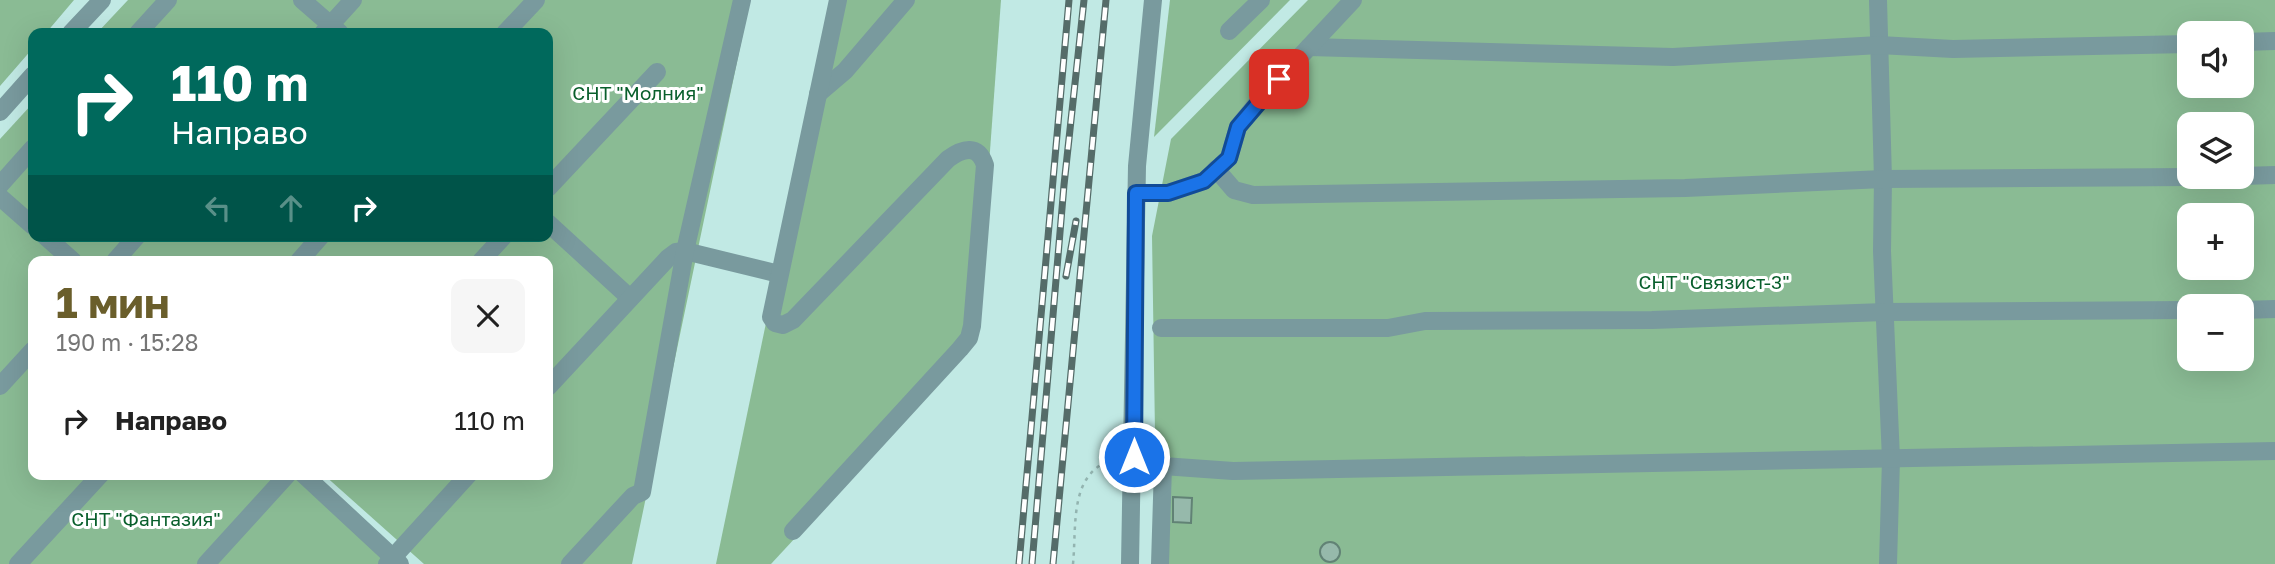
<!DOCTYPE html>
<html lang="ru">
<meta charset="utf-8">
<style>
:root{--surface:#fff;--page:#f6f6f6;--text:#222;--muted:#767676;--accent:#6a5e2b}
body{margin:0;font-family:"Golos Text",sans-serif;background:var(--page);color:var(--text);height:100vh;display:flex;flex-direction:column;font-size:26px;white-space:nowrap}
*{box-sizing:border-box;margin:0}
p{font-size:23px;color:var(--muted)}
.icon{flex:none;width:38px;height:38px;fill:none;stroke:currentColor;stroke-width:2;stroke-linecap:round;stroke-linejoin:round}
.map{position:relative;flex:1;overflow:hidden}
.panel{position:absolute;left:28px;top:256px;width:525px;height:224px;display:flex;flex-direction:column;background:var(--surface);border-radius:14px;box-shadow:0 7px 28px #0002}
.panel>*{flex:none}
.banner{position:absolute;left:28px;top:28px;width:525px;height:214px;border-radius:14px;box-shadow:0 7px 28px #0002;background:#00695c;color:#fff;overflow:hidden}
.controls{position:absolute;left:2177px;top:21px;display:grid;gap:14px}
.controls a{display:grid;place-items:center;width:77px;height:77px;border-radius:14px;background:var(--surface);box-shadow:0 7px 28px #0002;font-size:35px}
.pin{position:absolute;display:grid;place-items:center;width:60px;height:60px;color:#fff;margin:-30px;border-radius:14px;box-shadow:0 4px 10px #0006}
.me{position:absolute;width:77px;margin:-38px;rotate:0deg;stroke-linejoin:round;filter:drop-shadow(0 0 5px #0008)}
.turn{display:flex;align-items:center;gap:24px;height:147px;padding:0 28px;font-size:32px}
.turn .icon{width:91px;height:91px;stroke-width:2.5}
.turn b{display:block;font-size:49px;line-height:60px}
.lanes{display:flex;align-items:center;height:66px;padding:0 28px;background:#0003;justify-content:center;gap:35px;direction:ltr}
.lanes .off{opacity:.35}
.round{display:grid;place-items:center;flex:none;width:74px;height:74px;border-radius:14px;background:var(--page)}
.headline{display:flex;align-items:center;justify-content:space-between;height:119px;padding:0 28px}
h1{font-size:42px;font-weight:700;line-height:52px;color:var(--accent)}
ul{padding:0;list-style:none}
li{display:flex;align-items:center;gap:21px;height:91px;padding:0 28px}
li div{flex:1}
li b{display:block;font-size:26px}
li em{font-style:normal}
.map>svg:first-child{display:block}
</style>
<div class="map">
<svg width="2275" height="564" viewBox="0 0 2275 564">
<rect width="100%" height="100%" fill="#c1e9e4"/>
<!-- green -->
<g fill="#8abb94" fill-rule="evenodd">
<path d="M 0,0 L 74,0 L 46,33 L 33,33 L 33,48 L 0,86 Z"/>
<path d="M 128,0 L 750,0 L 632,564 L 424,564 L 323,474 L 548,474 L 548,261 L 82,261 L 55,236 L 548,236 L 548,33 L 97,33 Z"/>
<path d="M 833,0 L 1001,0 L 976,343 L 771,564 L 716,564 Z"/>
<path d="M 1170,0 L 1290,0 L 1154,137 Z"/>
<path d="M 1308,0 L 2275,0 L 2275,564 L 1157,564 L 1152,236 L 1171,139 ZM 2189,33 L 2242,33 L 2242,86 L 2189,86 ZM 2189,124 L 2242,124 L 2242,177 L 2189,177 ZM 2189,215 L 2242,215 L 2242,268 L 2189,268 ZM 2189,306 L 2242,306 L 2242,359 L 2189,359 Z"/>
<path d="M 33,103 L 33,217 L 0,188 L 0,139 Z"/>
<path d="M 0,207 L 61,261 L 33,261 L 33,474 L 301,474 L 402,564 L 0,564 Z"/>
</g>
<!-- building -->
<g fill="#96b9ab" stroke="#618275" stroke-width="2">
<path d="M 1173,497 L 1192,498 L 1191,523 L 1173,522 Z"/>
<circle cx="1330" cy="552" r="10"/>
</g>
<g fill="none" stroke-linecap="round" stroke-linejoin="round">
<!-- path -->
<path stroke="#93b4b0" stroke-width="2.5" stroke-dasharray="3.5 5" stroke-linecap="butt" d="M 1073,564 C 1077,523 1068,471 1117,458"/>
<!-- minor -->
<g stroke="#799a9e" stroke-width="18">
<path d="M 302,0 L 340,33"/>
<path d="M 1878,0 L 1883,179 L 1882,251 L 1891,459 L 1888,564"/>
<path d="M 1229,31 L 1261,0"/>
<path d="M 71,33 L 102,0"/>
<path d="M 138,33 L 168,0"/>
<path d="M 323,33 L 353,0"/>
<path d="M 505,33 L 536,0"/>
<path d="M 2242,42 L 2275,41"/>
<path d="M 1309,47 L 1673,57 L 1879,45 L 1953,49 L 2189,44"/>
<path d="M 818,94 L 845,71 L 906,0"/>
<path d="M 0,112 L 33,75"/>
<path d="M 1216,169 L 1234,190 L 1253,195 L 1685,188 L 1883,179 L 2189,177"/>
<path d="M 2242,176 L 2275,175"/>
<path d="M 0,185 L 33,148"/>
<path d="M 548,188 L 657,72"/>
<path d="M 1136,193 L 1168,193 L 1204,181 L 1229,158 L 1238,127 L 1264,95 L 1353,0"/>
<path d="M 0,197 L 33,226"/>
<path d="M 548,223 L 630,298"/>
<path d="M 45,236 L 73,261"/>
<path d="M 115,261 L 137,236"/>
<path d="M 299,261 L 321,236"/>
<path d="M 481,261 L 504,236"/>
<path d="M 2242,310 L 2275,309"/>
<path d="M 1161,328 L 1388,328 L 1425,321 L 1652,320 L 1885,312 L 2189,310"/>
<path d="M 0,386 L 33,350"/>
<path d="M 548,387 L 668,258 L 676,252 L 685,251 L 779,274"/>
<path d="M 1134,457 L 1163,466 L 1233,471 L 2275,451"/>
<path d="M 303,474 L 400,564"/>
<path d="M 793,531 L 960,349 L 969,338 L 972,326 L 985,165 C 978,144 963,148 948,159 L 793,320 L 783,325 L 775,323 L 771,317 L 838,0"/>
<path d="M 18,564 L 101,474"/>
<path d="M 206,564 L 288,474"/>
<path d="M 387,564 L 469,474"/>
<path d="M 570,564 L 633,496 L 642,492 L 685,251 L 742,0"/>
<path d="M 1130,564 L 1137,166 L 1153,0"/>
<path d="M 1160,564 L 1163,466"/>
</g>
<!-- rail casing -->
<g stroke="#556c69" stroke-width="7">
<g id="rail">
<path d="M 1066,276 L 1076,221"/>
<path d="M 1019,564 L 1069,0"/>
<path d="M 1032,564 L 1064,185 L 1084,0"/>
<path d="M 1053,564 L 1106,0"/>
</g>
</g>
<!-- rail -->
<use href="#rail" stroke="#fff" stroke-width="4.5" stroke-dasharray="13" stroke-linecap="butt"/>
</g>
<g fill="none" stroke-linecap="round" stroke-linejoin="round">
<!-- route casing -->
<g stroke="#114b97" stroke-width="18">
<path id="route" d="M 1134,457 L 1136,193 L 1168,193 L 1204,181 L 1229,158 L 1238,127 L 1279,79"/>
</g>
<!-- route -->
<use href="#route" stroke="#1a73e8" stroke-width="12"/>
</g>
<g text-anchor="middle" stroke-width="6" stroke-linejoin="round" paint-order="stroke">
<!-- park labels -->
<g font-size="19" fill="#095f2c" stroke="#fff">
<text x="638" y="100">СНТ "Молния"</text>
<text x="1714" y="289">СНТ "Связист-3"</text>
<text x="146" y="526">СНТ "Фантазия"</text>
</g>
</g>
</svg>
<div class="controls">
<a><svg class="icon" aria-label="sound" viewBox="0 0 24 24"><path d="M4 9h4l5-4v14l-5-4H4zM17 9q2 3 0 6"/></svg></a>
<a><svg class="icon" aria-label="layers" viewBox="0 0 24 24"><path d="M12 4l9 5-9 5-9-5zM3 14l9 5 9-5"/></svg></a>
<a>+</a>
<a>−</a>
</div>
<div class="pin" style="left:1279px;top:79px;background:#d93025"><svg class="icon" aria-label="arrive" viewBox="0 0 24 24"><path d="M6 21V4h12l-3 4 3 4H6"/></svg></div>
<svg class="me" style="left:1134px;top:457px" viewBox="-20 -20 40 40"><circle r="17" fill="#1a73e8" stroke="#fff" stroke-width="3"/><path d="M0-11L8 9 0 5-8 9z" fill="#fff"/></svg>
<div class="banner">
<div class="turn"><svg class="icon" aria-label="right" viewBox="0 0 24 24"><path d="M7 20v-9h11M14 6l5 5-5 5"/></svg><div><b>110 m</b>Направо</div></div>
<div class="lanes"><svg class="icon off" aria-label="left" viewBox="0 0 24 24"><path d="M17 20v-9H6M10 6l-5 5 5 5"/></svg><svg class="icon off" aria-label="ahead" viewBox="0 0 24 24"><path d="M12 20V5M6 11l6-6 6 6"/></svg><svg class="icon" aria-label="right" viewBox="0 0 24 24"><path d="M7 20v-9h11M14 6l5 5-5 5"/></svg></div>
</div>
<section class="panel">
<div class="headline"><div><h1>1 мин</h1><p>190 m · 15:28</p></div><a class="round"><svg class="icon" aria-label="close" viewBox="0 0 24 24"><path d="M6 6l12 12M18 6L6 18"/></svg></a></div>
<ul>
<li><svg class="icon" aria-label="right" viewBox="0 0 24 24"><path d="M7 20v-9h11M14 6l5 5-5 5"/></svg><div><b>Направо</b></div><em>110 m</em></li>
</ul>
</section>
</div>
